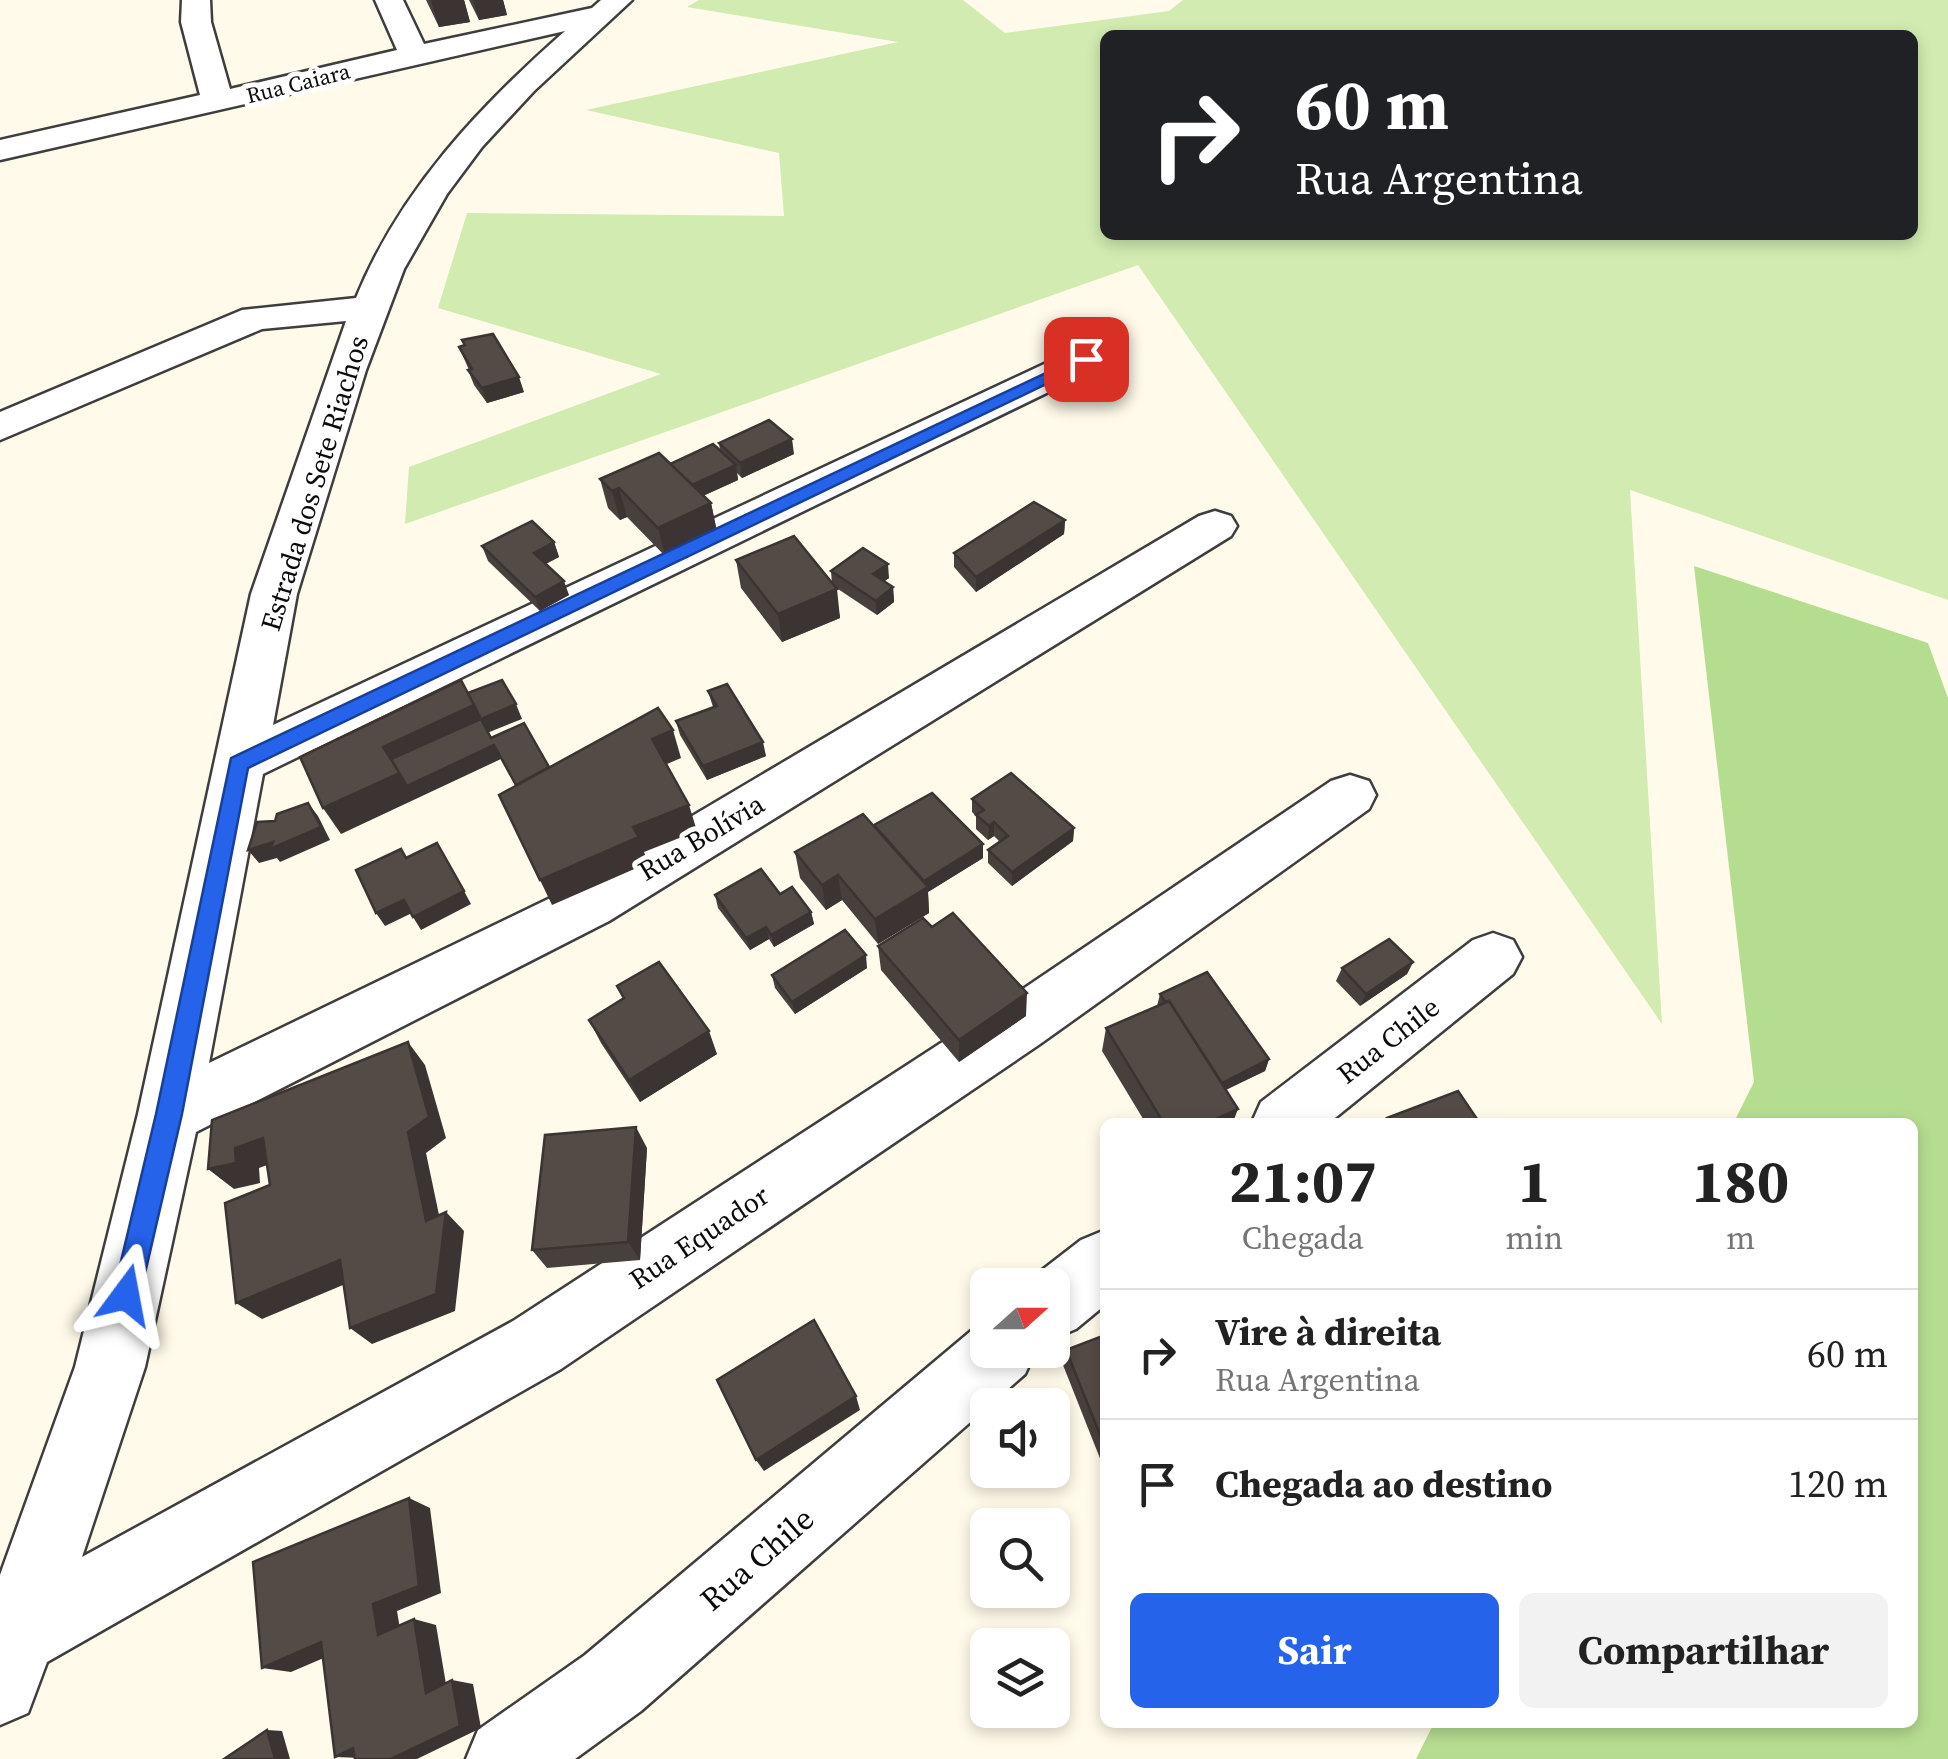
<!DOCTYPE html>
<html lang="pt">
<meta charset="utf-8">
<style>
:root{--surface:#fff;--page:#f2f2f2;--text:#222;--muted:#767676;--line:#e0e0e0;--accent:#2563eb}
body{margin:0;font-family:"Source Serif 4",serif;background:var(--page);color:var(--text);height:100vh;display:flex;flex-direction:column;font-size:38px;white-space:nowrap}
*{box-sizing:border-box;margin:0}
p{font-size:32px;color:var(--muted)}
.icon{flex:none;width:55px;height:55px;fill:none;stroke:currentColor;stroke-width:2;stroke-linecap:round;stroke-linejoin:round}
.map{position:relative;flex:1;overflow:hidden}
.drawer{position:absolute;left:1100px;top:1118px;width:818px;height:610px;display:flex;flex-direction:column;background:var(--surface);border-radius:15px;box-shadow:0 5px 15px #0003}
.drawer>*{flex:none}
.guide{position:absolute;left:1100px;top:30px;width:818px;height:210px;border-radius:15px;box-shadow:0 5px 15px #0003;background:#202124;color:#fff;overflow:hidden}
.needle{width:65px;rotate:69deg}
.buttons{position:absolute;left:970px;top:1268px;display:grid;gap:20px}
.buttons a{display:grid;place-items:center;width:100px;height:100px;border-radius:15px;background:var(--surface);box-shadow:0 5px 15px #0003;font-size:50px}
.pin{position:absolute;display:grid;place-items:center;width:85px;height:85px;color:#fff;margin:-42px;border-radius:20px;box-shadow:0 5px 15px #0006}
.me{position:absolute;width:110px;margin:-55px;rotate:13deg;stroke-linejoin:round;filter:drop-shadow(0 0 8px #0008)}
.turn{display:flex;align-items:center;gap:35px;height:210px;padding:0 30px;font-size:45px}
.turn .icon{width:130px;height:130px;stroke-width:2.5}
.turn b{display:block;font-size:70px;line-height:85px}
.eta{display:flex;justify-content:space-evenly;align-items:center;height:170px;text-align:center}
.eta b{font-size:60px;font-weight:700;line-height:70px}
.action{display:flex;gap:20px;margin-top:auto;padding:20px 30px}
.action a{flex:1;height:115px;border-radius:15px;background:var(--accent);color:#fff;font-size:40px;font-weight:700;line-height:115px;text-align:center}
.action a+a{background:var(--page);color:var(--text)}
ul{padding:0;list-style:none}
li{display:flex;align-items:center;gap:30px;height:130px;padding:0 30px;border-top:2px solid var(--line)}
li div{flex:1}
li b{display:block;font-size:38px}
li em{font-style:normal}
.map>svg:first-child{display:block}
</style>
<div class="map">
<svg width="1948" height="1759" viewBox="0 0 1948 1759">
<rect width="100%" height="100%" fill="#fffae9"/>
<!-- green -->
<path fill="#d1ebb0" fill-rule="evenodd" d="M 699,0 L 963,0 L 1005,33 L 1169,11 L 1183,0 L 1948,0 L 1948,600 L 1630,490 L 1662,1024 L 1138,265 L 405,524 L 409,467 L 661,374 L 438,308 L 467,213 L 784,216 L 779,153 L 586,110 L 898,42 L 687,7 ZM 1105,35 L 1912,35 L 1912,235 L 1105,235 Z"/>
<!-- forest -->
<path fill="#b5dd8f" d="M 1694,566 L 1928,643 L 1948,698 L 1948,1759 L 1416,1759 L 1434,1723 L 1912,1722 L 1912,1122 L 1734,1122 L 1754,1082 Z"/>
<g fill="none" stroke-linecap="round" stroke-linejoin="round">
<!-- minor casing -->
<g stroke="#3e3e3e" stroke-width="5">
<g id="minor">
<path d="M 182,0 L 210,0 L 211,22 L 230,89 L 397,50 L 375,0 L 403,0 L 424,44 L 592,8 L 601,0 L 632,0 L 534,91 L 482,147 L 447,194 L 404,269 L 366,370 L 297,594 L 273,725 L 1072,351 L 1086,347 L 1100,351 L 1106,359 L 1100,367 L 263,774 L 209,1063 L 569,889 L 1199,516 L 1215,511 L 1231,516 L 1237,526 L 1231,536 L 609,921 L 196,1132 L 145,1367 L 82,1557 L 513,1321 L 998,1006 L 1331,781 L 1350,775 L 1369,781 L 1376,795 L 1369,809 L 1040,1044 L 561,1369 L 47,1662 L 28,1713 L 0,1725 L 0,1575 L 75,1367 L 138,1114 L 251,594 L 346,321 L 262,329 L 0,440 L 0,412 L 242,310 L 356,298 C 400,190 479,107 565,31 L 0,160 L 0,140 L 200,95 L 181,22 Z"/>
<path d="M 1493,933 L 1513,940 L 1522,957 L 1513,974 L 1330,1122 L 1252,1122 L 1261,1102 L 1473,940 Z"/>
<path d="M 1105,1230 L 1105,1305 L 1076,1329 L 1052,1339 L 1052,1285 L 1026,1285 L 1028,1281 L 1081,1240 Z"/>
<path d="M 988,1321 L 988,1350 L 1036,1350 L 1025,1374 L 641,1711 L 575,1759 L 466,1759 L 478,1730 L 585,1655 L 977,1326 Z"/>
</g>
</g>
<!-- minor -->
<use href="#minor" fill="#fff" fill-rule="evenodd"/>
</g>
<!-- wall -->
<g fill="#48403d">
<path d="M 426,0 L 464,0 L 470,22 L 439,27 Z"/>
<path d="M 469,0 L 503,0 L 507,15 L 479,20 Z"/>
<path d="M 462,340 L 524,392 L 487,403 L 474,385 L 468,370 L 469,370 L 459,347 L 464,346 Z"/>
<path d="M 719,443 L 794,454 L 742,478 L 737,473 L 738,480 L 703,496 L 711,503 L 717,532 L 665,556 L 627,517 L 620,520 L 608,508 L 600,479 L 670,464 L 720,450 Z"/>
<path d="M 1065,520 L 1064,534 L 976,592 L 954,567 L 954,553 Z"/>
<path d="M 554,542 L 559,557 L 546,564 L 569,595 L 540,611 L 488,561 L 482,546 Z"/>
<path d="M 736,560 L 832,584 L 831,571 L 889,578 L 884,581 L 893,587 L 894,602 L 877,615 L 835,587 L 840,618 L 782,642 L 741,588 Z"/>
<path d="M 708,691 L 766,756 L 707,780 L 680,735 L 676,721 L 713,707 Z"/>
<path d="M 972,799 L 1074,828 L 1073,841 L 1012,886 L 988,863 L 988,850 L 1000,842 L 994,836 L 988,840 L 976,829 L 976,816 L 972,812 Z"/>
<path d="M 983,844 L 983,858 L 928,892 L 929,913 L 878,944 L 842,900 L 826,910 L 800,878 L 795,852 Z"/>
<path d="M 780,894 L 811,912 L 814,924 L 774,947 L 769,939 L 750,950 L 718,908 L 715,895 Z"/>
<path d="M 878,946 L 1026,1016 L 959,1062 L 881,970 Z"/>
<path d="M 1413,962 L 1407,974 L 1360,1006 L 1336,981 L 1342,968 Z"/>
<path d="M 867,968 L 795,1014 L 775,988 L 772,975 Z"/>
<path d="M 617,986 L 717,1054 L 640,1102 L 601,1043 L 589,1020 L 623,999 Z"/>
<path d="M 1160,994 L 1269,1059 L 1265,1071 L 1226,1090 L 1233,1122 L 1145,1122 L 1102,1051 L 1106,1028 L 1157,1006 Z"/>
<path d="M 647,1148 L 640,1260 L 547,1268 L 532,1250 Z"/>
<path d="M 1105,1335 L 1105,1471 L 1063,1365 L 1066,1350 Z"/>
</g>
<!-- shaded-wall -->
<g fill="#3b3432">
<path d="M 435,0 L 464,0 L 470,22 L 439,27 L 431,1 Z"/>
<path d="M 473,0 L 503,0 L 507,15 L 479,20 Z"/>
<path d="M 519,377 L 524,392 L 487,403 L 482,388 Z"/>
<path d="M 792,439 L 794,454 L 742,478 L 740,463 Z"/>
<path d="M 736,465 L 738,480 L 687,503 L 684,488 Z"/>
<path d="M 619,488 L 627,517 L 620,520 L 612,491 Z"/>
<path d="M 711,503 L 717,532 L 665,556 L 658,528 Z"/>
<path d="M 1065,520 L 1064,534 L 976,592 L 976,577 Z"/>
<path d="M 554,542 L 559,557 L 539,567 L 534,553 Z"/>
<path d="M 888,564 L 889,578 L 874,589 L 873,574 Z"/>
<path d="M 564,581 L 569,595 L 540,611 L 535,597 Z"/>
<path d="M 893,587 L 894,602 L 877,615 L 876,601 Z"/>
<path d="M 837,589 L 840,618 L 782,642 L 778,614 Z"/>
<path d="M 516,704 L 522,719 L 487,733 L 481,719 Z"/>
<path d="M 474,705 L 501,759 L 341,834 L 323,808 L 383,747 Z"/>
<path d="M 673,730 L 681,758 L 660,767 L 652,739 Z"/>
<path d="M 763,742 L 766,756 L 707,780 L 703,766 Z"/>
<path d="M 308,803 L 318,816 L 330,840 L 280,862 L 277,858 L 259,863 L 248,850 Z"/>
<path d="M 689,805 L 697,831 L 644,852 L 648,863 L 552,905 L 540,880 L 633,827 Z"/>
<path d="M 994,822 L 994,836 L 988,840 L 989,826 Z"/>
<path d="M 1074,828 L 1073,841 L 1012,886 L 1012,872 Z"/>
<path d="M 983,844 L 983,858 L 928,892 L 929,913 L 878,944 L 875,919 L 925,889 L 924,881 Z"/>
<path d="M 838,875 L 842,900 L 826,910 L 822,885 Z"/>
<path d="M 464,891 L 471,904 L 421,930 L 413,917 Z"/>
<path d="M 404,900 L 412,913 L 385,926 L 376,913 Z"/>
<path d="M 811,912 L 814,924 L 774,947 L 771,935 Z"/>
<path d="M 766,927 L 769,939 L 750,950 L 746,938 Z"/>
<path d="M 866,955 L 867,968 L 795,1014 L 792,1002 Z"/>
<path d="M 1413,962 L 1407,974 L 1360,1006 L 1366,994 Z"/>
<path d="M 1027,993 L 1026,1016 L 959,1062 L 959,1040 Z"/>
<path d="M 709,1031 L 717,1054 L 640,1102 L 629,1080 Z"/>
<path d="M 408,1042 L 425,1065 L 446,1138 L 426,1153 L 443,1234 L 446,1212 L 464,1231 L 455,1311 L 372,1344 L 350,1328 L 426,1221 L 408,1132 Z"/>
<path d="M 1269,1059 L 1265,1071 L 1216,1094 L 1220,1083 Z"/>
<path d="M 1238,1109 L 1233,1122 L 1210,1122 Z"/>
<path d="M 636,1127 L 647,1148 L 640,1260 L 628,1242 Z"/>
<path d="M 263,1138 L 286,1158 L 259,1168 L 260,1183 L 234,1189 L 208,1169 L 235,1148 Z"/>
<path d="M 340,1260 L 362,1277 L 262,1319 L 236,1303 Z"/>
<path d="M 856,1396 L 860,1410 L 764,1471 L 756,1460 Z"/>
<path d="M 409,1498 L 430,1508 L 441,1593 L 397,1611 L 402,1641 L 378,1635 L 373,1604 Z"/>
<path d="M 414,1619 L 436,1625 L 448,1696 L 426,1693 Z"/>
<path d="M 321,1642 L 347,1648 L 291,1672 L 262,1668 Z"/>
<path d="M 452,1680 L 473,1684 L 481,1728 L 417,1759 L 391,1759 Z"/>
<path d="M 267,1730 L 282,1731 L 290,1759 L 275,1759 Z"/>
<path d="M 353,1748 L 362,1758 L 335,1757 Z"/>
</g>
<!-- building -->
<g fill="#544b47" stroke="#3b3432" stroke-width="2.5">
<path d="M 493,334 L 519,377 L 482,388 L 468,370 L 472,369 L 459,347 L 465,345 L 462,340 Z"/>
<path d="M 769,420 L 792,439 L 740,463 L 719,443 Z"/>
<path d="M 713,444 L 736,465 L 692,485 L 670,464 Z"/>
<path d="M 659,453 L 711,503 L 658,528 L 619,488 L 612,491 L 600,479 Z"/>
<path d="M 1034,502 L 1065,520 L 976,577 L 954,553 Z"/>
<path d="M 532,521 L 554,542 L 534,553 L 564,581 L 535,597 L 482,546 Z"/>
<path d="M 794,536 L 837,589 L 778,614 L 736,560 Z"/>
<path d="M 863,548 L 888,564 L 873,574 L 893,587 L 876,601 L 831,571 Z"/>
<path d="M 461,680 L 474,705 L 383,747 L 400,773 L 323,808 L 300,757 Z"/>
<path d="M 502,680 L 516,704 L 481,719 L 491,738 L 524,723 L 549,767 L 516,785 L 494,745 L 407,786 L 391,759 L 481,719 L 468,693 Z"/>
<path d="M 727,684 L 763,742 L 703,766 L 676,721 L 717,706 L 708,691 Z"/>
<path d="M 658,708 L 673,730 L 652,739 L 689,805 L 633,827 L 639,837 L 540,880 L 499,795 Z"/>
<path d="M 1011,773 L 1074,828 L 1012,872 L 988,850 L 1008,836 L 994,822 L 989,826 L 976,815 L 984,810 L 972,799 Z"/>
<path d="M 932,793 L 983,844 L 924,881 L 874,825 Z"/>
<path d="M 308,803 L 321,827 L 270,849 L 273,842 L 248,850 L 257,822 L 275,821 L 277,814 Z"/>
<path d="M 863,814 L 928,887 L 875,919 L 838,875 L 822,885 L 795,852 Z"/>
<path d="M 437,843 L 464,891 L 413,917 L 404,900 L 376,913 L 356,870 L 401,849 L 406,858 Z"/>
<path d="M 761,869 L 780,894 L 792,887 L 811,912 L 771,935 L 766,927 L 746,938 L 715,895 Z"/>
<path d="M 953,913 L 1027,993 L 959,1040 L 878,946 L 923,918 L 932,927 Z"/>
<path d="M 845,930 L 866,955 L 792,1002 L 772,975 Z"/>
<path d="M 1389,939 L 1413,962 L 1366,994 L 1342,968 Z"/>
<path d="M 659,962 L 709,1031 L 629,1080 L 589,1020 L 624,998 L 617,986 Z"/>
<path d="M 1207,972 L 1269,1059 L 1222,1083 L 1169,1001 L 1165,1002 L 1160,994 Z"/>
<path d="M 1169,1001 L 1238,1109 L 1210,1122 L 1163,1122 L 1106,1028 Z"/>
<path d="M 408,1042 L 429,1117 L 408,1132 L 426,1221 L 446,1212 L 436,1294 L 350,1328 L 340,1260 L 236,1303 L 225,1203 L 270,1185 L 263,1138 L 235,1148 L 236,1163 L 208,1169 L 212,1120 Z"/>
<path d="M 1458,1091 L 1479,1122 L 1389,1122 L 1387,1118 Z"/>
<path d="M 636,1127 L 628,1242 L 532,1250 L 545,1135 Z"/>
<path d="M 814,1320 L 856,1396 L 756,1460 L 717,1380 Z"/>
<path d="M 1105,1335 L 1105,1447 L 1066,1350 Z"/>
<path d="M 409,1498 L 419,1586 L 373,1604 L 378,1635 L 414,1619 L 426,1693 L 452,1680 L 460,1726 L 391,1759 L 355,1759 L 353,1748 L 335,1757 L 321,1642 L 262,1668 L 253,1562 Z"/>
<path d="M 267,1730 L 275,1759 L 224,1759 Z"/>
</g>
<!-- route -->
<path fill="#2563eb" stroke="#184099" stroke-width="2.5" d="M 1086,354 L 1092,355 L 1092,362 L 248,768 L 182,1114 L 140,1295 L 136,1305 L 126,1309 L 117,1305 L 113,1295 L 156,1114 L 231,758 Z"/>
<g text-anchor="middle" stroke-width="10" stroke-linejoin="round" paint-order="stroke">
<!-- far-street labels -->
<g font-size="22" fill="#0b0b0b" stroke="#fff">
<text transform="translate(298 83) rotate(-14)" y="8">Rua Caiara</text>
</g>
<!-- street labels -->
<g font-size="28" fill="#0b0b0b" stroke="#fff">
<text transform="translate(314 483) rotate(-73)" y="10">Estrada dos Sete Riachos</text>
<text transform="translate(701 837) rotate(-31)" y="10">Rua Bolívia</text>
<text transform="translate(1388 1040) rotate(-38)" y="10">Rua Chile</text>
<text transform="translate(699 1237) rotate(-34)" y="10">Rua Equador</text>
</g>
<!-- near-street labels -->
<g font-size="32" fill="#0b0b0b" stroke="#fff">
<text transform="translate(757 1559) rotate(-41)" y="11">Rua Chile</text>
</g>
</g>
</svg>
<div class="buttons">
<a><svg class="needle" viewBox="-14 -14 28 28"><path d="M0-13l5 13h-10z" fill="#e53935"/><path d="M0 13l5-13h-10z" fill="#767676"/></svg></a>
<a><svg class="icon" aria-label="sound" viewBox="0 0 24 24"><path d="M4 9h4l5-4v14l-5-4H4zM17 9q2 3 0 6"/></svg></a>
<a><svg class="icon" aria-label="search" viewBox="0 0 24 24"><circle cx="10" cy="10" r="6"/><path d="M15 15l6 6"/></svg></a>
<a><svg class="icon" aria-label="layers" viewBox="0 0 24 24"><path d="M12 4l9 5-9 5-9-5zM3 14l9 5 9-5"/></svg></a>
</div>
<div class="pin" style="left:1086px;top:359px;background:#d93025"><svg class="icon" aria-label="arrive" viewBox="0 0 24 24"><path d="M6 21V4h12l-3 4 3 4H6"/></svg></div>
<svg class="me" style="left:126px;top:1295px" viewBox="-20 -20 40 40"><path d="M0-17L14 15 0 8-14 15z" fill="#2563eb" stroke="#fff" stroke-width="4"/></svg>
<div class="guide">
<div class="turn"><svg class="icon" aria-label="right" viewBox="0 0 24 24"><path d="M7 20v-9h11M14 6l5 5-5 5"/></svg><div><b>60 m</b>Rua Argentina</div></div>
</div>
<section class="drawer">
<div class="eta">
<div><b>21:07</b><p>Chegada</p></div>
<div><b>1</b><p>min</p></div>
<div><b>180</b><p>m</p></div>
</div>
<ul>
<li><svg class="icon" aria-label="right" viewBox="0 0 24 24"><path d="M7 20v-9h11M14 6l5 5-5 5"/></svg><div><b>Vire à direita</b><p>Rua Argentina</p></div><em>60 m</em></li>
<li><svg class="icon" aria-label="arrive" viewBox="0 0 24 24"><path d="M6 21V4h12l-3 4 3 4H6"/></svg><div><b>Chegada ao destino</b></div><em>120 m</em></li>
</ul>
<div class="action"><a>Sair</a><a>Compartilhar</a></div>
</section>
</div>
